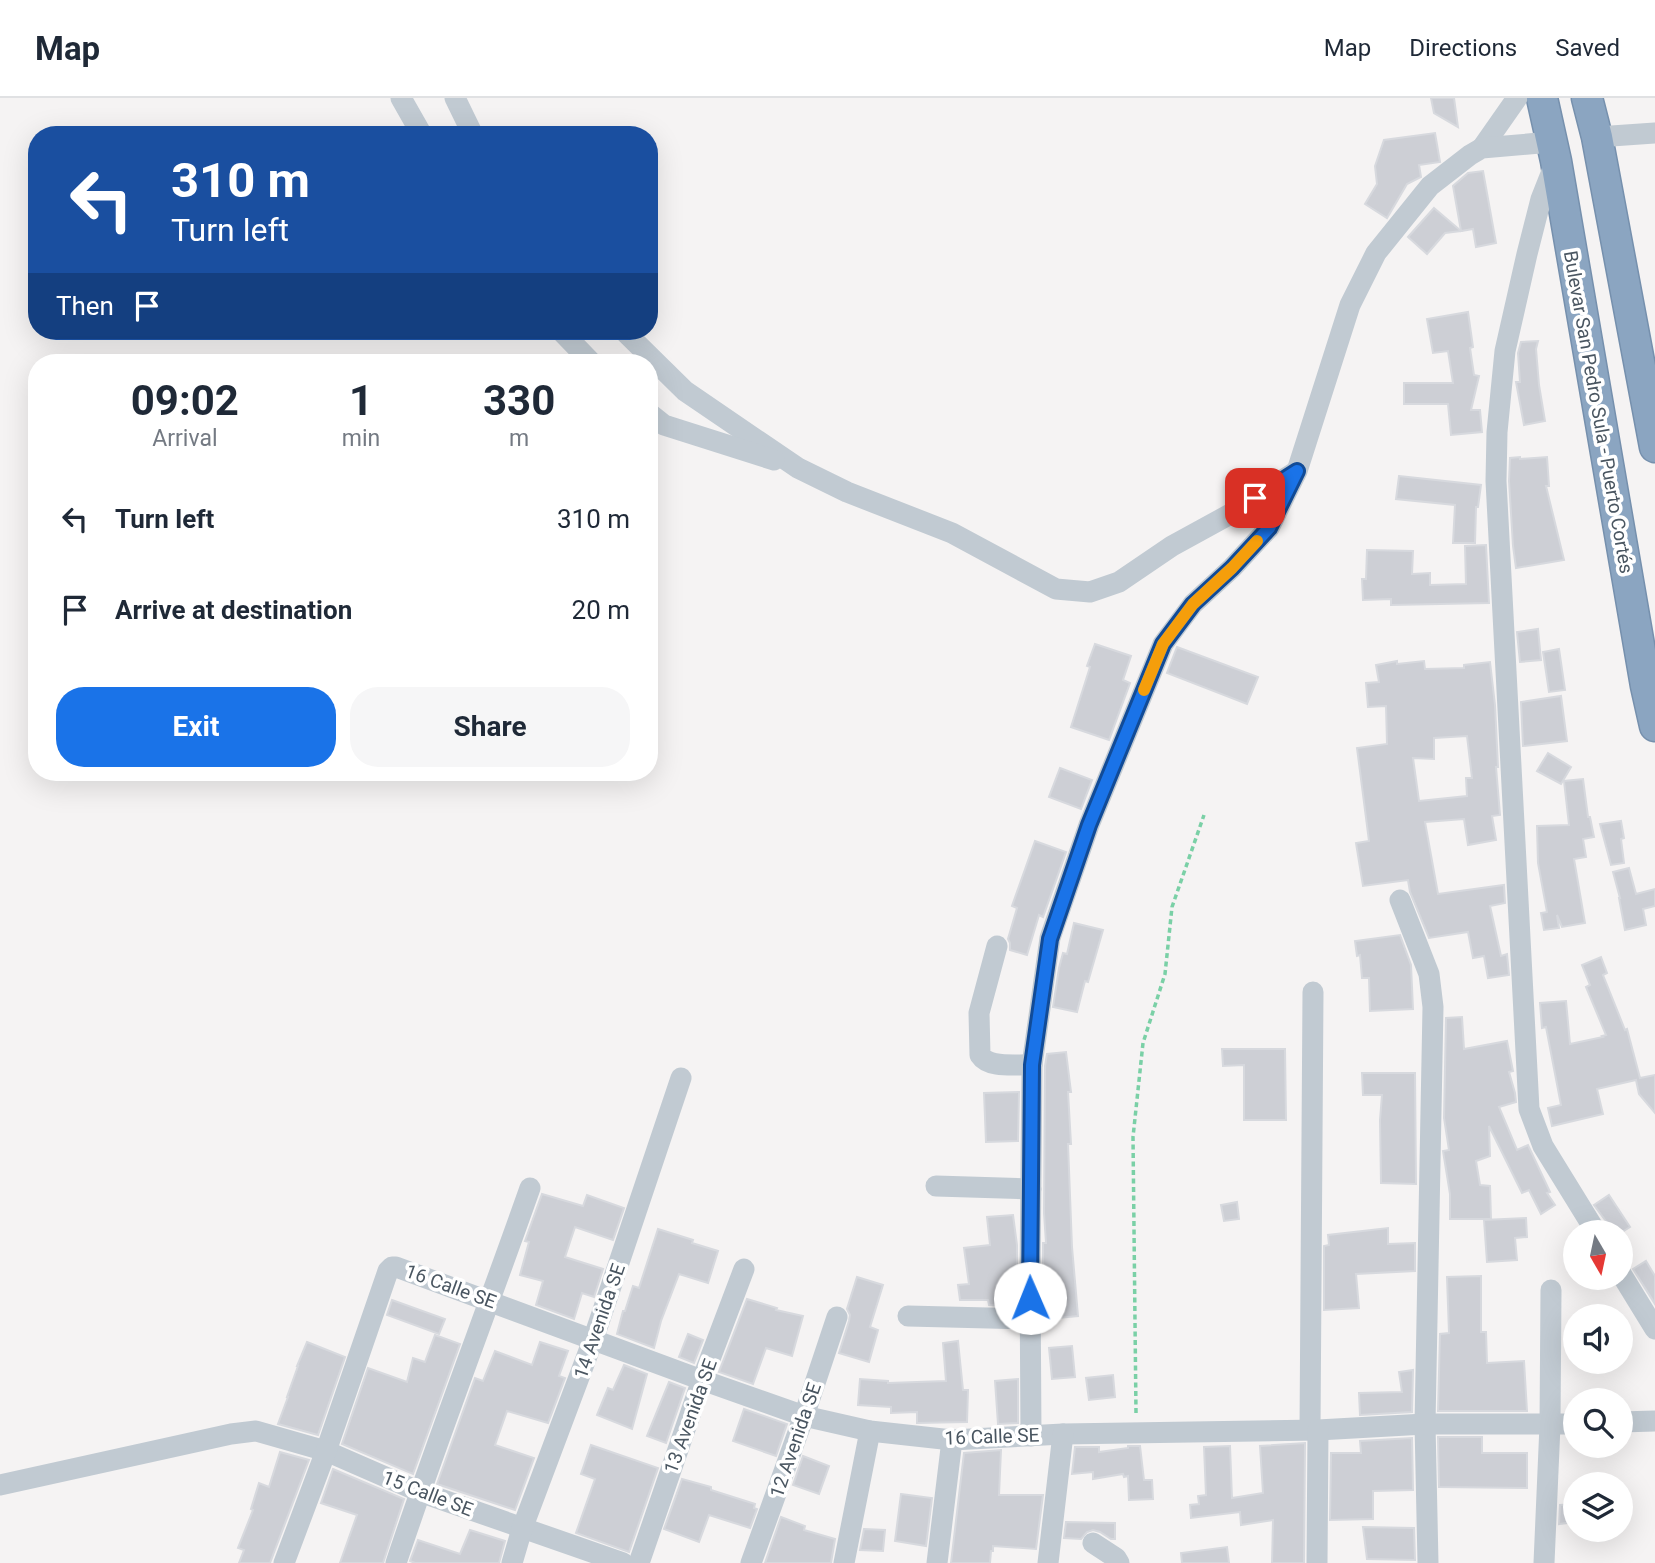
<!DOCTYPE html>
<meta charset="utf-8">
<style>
:root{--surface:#fff;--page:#f6f6f7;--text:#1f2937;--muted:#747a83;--line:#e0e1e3;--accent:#1a73e8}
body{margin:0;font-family:Roboto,sans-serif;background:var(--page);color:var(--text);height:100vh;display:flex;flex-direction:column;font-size:26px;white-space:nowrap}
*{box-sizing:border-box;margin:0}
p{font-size:23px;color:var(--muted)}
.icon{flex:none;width:38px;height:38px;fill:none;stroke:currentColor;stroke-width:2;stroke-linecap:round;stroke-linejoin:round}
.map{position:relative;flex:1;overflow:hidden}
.drawer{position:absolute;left:28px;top:256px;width:630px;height:427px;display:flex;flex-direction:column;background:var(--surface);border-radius:28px;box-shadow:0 7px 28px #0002}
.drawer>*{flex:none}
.hud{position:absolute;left:28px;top:28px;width:630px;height:214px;border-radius:28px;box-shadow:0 7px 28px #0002;background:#1a4fa0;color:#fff;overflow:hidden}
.needle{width:46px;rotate:171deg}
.controls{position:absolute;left:1563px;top:1122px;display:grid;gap:14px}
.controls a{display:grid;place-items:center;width:70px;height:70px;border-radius:50%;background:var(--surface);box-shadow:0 7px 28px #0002;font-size:35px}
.pin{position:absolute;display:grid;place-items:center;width:60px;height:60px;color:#fff;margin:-30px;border-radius:14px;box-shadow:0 4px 10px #0006}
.me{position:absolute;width:77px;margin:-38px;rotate:359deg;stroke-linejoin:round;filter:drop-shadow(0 0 5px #0008)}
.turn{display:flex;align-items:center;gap:24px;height:147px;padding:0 28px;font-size:32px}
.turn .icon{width:91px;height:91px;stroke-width:2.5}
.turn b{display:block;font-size:49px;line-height:60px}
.then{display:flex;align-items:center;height:66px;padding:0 28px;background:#0003;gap:14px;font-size:26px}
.eta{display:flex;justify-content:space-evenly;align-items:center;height:119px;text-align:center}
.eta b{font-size:42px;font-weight:700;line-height:49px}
.action{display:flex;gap:14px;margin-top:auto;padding:14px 28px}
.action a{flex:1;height:80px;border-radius:28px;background:var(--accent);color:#fff;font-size:28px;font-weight:700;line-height:80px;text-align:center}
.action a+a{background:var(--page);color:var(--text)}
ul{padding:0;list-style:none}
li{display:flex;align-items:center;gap:21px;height:91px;padding:0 28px}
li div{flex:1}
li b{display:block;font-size:26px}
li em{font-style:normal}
header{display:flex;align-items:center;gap:42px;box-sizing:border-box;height:98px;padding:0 35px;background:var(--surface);border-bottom:2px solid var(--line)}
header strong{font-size:33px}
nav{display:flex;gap:38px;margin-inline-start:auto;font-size:24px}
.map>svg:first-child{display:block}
</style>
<header>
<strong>Map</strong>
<nav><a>Map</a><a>Directions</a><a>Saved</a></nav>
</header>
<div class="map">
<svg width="1655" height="1465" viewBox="0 0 1655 1465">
<rect width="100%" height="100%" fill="#f5f3f3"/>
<!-- building -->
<g fill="#cdcfd5" stroke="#d7d9de" stroke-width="2" fill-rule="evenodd">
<path d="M 1431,0 L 1454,0 L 1458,29 L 1434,15 Z"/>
<path d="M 1435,35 L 1440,64 L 1419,67 L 1421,79 L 1407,86 L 1387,120 L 1365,106 L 1377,86 L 1375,68 L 1384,42 Z"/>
<path d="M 1483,73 L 1496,145 L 1476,149 L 1473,131 L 1461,133 L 1453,88 L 1468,75 Z"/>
<path d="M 1434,110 L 1461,133 L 1445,135 L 1427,156 L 1408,139 Z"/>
<path d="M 1468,214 L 1473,249 L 1470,250 L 1474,277 L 1479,278 L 1471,312 L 1480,312 L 1482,334 L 1451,337 L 1448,306 L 1404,306 L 1404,285 L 1453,285 L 1448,253 L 1433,255 L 1427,221 Z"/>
<path d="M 1538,243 L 1536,251 L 1539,287 L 1545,323 L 1524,327 L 1516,284 L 1520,284 L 1518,255 L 1521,244 Z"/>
<path d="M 1520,359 L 1520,361 L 1547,359 L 1549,388 L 1546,388 L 1564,462 L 1516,470 L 1513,448 L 1509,383 L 1510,360 Z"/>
<path d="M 1399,378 L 1481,387 L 1478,409 L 1476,409 L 1475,445 L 1453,445 L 1455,407 L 1396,401 Z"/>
<path d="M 1486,447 L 1489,505 L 1391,507 L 1391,501 L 1363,502 L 1362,481 L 1366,481 L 1367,452 L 1413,453 L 1412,476 L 1430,475 L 1430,487 L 1466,486 L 1465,448 Z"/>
<path d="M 1538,531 L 1541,562 L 1520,564 L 1517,534 Z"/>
<path d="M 1095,546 L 1131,558 L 1123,582 L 1130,585 L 1109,642 L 1071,629 L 1090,569 L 1087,568 Z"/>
<path d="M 1177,549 L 1258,579 L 1247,606 L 1167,575 Z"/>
<path d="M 1559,551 L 1565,592 L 1549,594 L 1543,554 Z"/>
<path d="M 1397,563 L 1397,566 L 1424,563 L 1425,571 L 1464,570 L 1464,567 L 1490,564 L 1495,607 L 1498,669 L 1496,669 L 1500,717 L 1492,718 L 1496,742 L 1468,747 L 1464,721 L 1425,724 L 1438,796 L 1504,787 L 1505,805 L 1490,808 L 1501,858 L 1507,856 L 1509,877 L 1488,880 L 1484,858 L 1473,860 L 1468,834 L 1429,840 L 1410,794 L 1408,782 L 1363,788 L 1356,745 L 1369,743 L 1357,650 L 1387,646 L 1386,608 L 1368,609 L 1366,585 L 1379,584 L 1376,567 ZM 1467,638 L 1472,680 L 1466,680 L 1467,698 L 1419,703 L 1413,660 L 1434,661 L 1434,640 Z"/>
<path d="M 1561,598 L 1567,643 L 1523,648 L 1521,604 Z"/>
<path d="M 1548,655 L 1571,669 L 1561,686 L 1537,673 Z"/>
<path d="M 1060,670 L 1092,682 L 1081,711 L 1049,699 Z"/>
<path d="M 1583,681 L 1588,719 L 1590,719 L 1594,739 L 1583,741 L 1586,759 L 1574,761 L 1585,825 L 1562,829 L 1557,817 L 1559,830 L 1544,832 L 1541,815 L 1547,814 L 1538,765 L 1537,728 L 1569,727 L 1564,683 Z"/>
<path d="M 1621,723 L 1624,740 L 1621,741 L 1624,765 L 1611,767 L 1600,726 Z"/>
<path d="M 1035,743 L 1066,754 L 1043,819 L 1039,817 L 1027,857 L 1010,852 L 1010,845 L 1008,841 L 1017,810 L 1012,808 Z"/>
<path d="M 1629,770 L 1636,796 L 1655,791 L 1655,808 L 1643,811 L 1646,827 L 1625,832 L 1619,800 L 1620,800 L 1613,774 Z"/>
<path d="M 1074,825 L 1103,832 L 1088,884 L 1085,883 L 1077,914 L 1053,909 L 1059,870 L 1063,855 L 1067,856 Z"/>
<path d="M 1400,837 L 1411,867 L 1413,911 L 1370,913 L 1369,880 L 1362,880 L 1360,857 L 1357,858 L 1355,843 Z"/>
<path d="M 1601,859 L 1607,875 L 1603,877 L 1625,932 L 1627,931 L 1640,980 L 1655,977 L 1655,1015 L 1639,996 L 1636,982 L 1597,991 L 1603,1016 L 1552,1028 L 1548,1010 L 1561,1007 L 1546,929 L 1542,930 L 1540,905 L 1566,903 L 1570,946 L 1603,939 L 1602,938 L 1606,937 L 1586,889 L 1590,887 L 1582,867 Z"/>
<path d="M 1462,919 L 1464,951 L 1507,943 L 1513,973 L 1509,974 L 1515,995 L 1516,1004 L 1499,1009 L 1517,1052 L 1528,1047 L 1550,1094 L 1547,1095 L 1555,1107 L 1541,1116 L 1529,1092 L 1522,1095 L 1489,1028 L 1490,1058 L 1476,1063 L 1480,1087 L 1490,1088 L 1491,1121 L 1450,1121 L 1450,1096 L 1443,1053 L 1449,1052 L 1444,1020 L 1446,920 Z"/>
<path d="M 1222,951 L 1285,951 L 1286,1022 L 1244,1022 L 1244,967 L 1223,968 Z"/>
<path d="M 1066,954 L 1071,994 L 1068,994 L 1071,1046 L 1068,1046 L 1072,1149 L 1078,1218 L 1047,1221 L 1046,1208 L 1043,1208 L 1043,1145 L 1046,1145 L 1044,1115 L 1045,968 L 1047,956 Z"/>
<path d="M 1362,975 L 1415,975 L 1416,1086 L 1381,1085 L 1380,1022 L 1382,997 L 1363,997 Z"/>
<path d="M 1019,994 L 1018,1043 L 986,1044 L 984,995 Z"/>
<path d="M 542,1096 L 583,1108 L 587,1097 L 624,1110 L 613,1142 L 575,1129 L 565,1159 L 603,1171 L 594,1199 L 582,1195 L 574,1221 L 536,1207 L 543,1183 L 520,1177 L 529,1144 L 525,1143 Z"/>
<path d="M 1609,1097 L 1630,1129 L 1622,1134 L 1614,1134 L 1594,1107 Z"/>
<path d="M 1237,1104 L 1239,1121 L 1224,1123 L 1221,1107 Z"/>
<path d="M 1013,1117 L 1017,1147 L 1017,1208 L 989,1207 L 988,1202 L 960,1202 L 958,1187 L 969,1186 L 964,1150 L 990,1147 L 987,1119 Z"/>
<path d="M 1526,1120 L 1527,1139 L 1515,1140 L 1517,1162 L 1487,1164 L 1484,1122 Z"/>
<path d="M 1388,1130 L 1388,1146 L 1415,1145 L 1415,1173 L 1356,1176 L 1359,1210 L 1324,1212 L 1324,1148 L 1329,1147 L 1328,1137 Z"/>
<path d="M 658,1131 L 693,1142 L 692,1145 L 718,1153 L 708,1185 L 679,1176 L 661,1223 L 654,1250 L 617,1236 L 623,1213 L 625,1213 L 633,1188 L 639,1190 Z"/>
<path d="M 1646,1163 L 1655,1178 L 1655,1206 L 1633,1171 Z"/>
<path d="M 1481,1178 L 1481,1234 L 1486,1234 L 1487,1265 L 1524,1263 L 1527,1313 L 1438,1313 L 1440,1236 L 1449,1235 L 1447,1179 Z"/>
<path d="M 857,1179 L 883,1187 L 870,1229 L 878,1232 L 869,1264 L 839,1255 L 849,1223 L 850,1217 L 847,1211 Z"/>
<path d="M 747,1201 L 777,1210 L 776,1212 L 803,1218 L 792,1258 L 766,1250 L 753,1286 L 719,1274 Z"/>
<path d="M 392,1202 L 445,1221 L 439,1236 L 387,1217 Z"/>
<path d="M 688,1236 L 703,1242 L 694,1265 L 679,1259 Z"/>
<path d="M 435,1237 L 460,1246 L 413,1376 L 342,1346 L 368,1270 L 407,1284 L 413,1260 L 425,1264 Z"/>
<path d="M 958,1243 L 963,1292 L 968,1292 L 967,1324 L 917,1325 L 917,1314 L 891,1315 L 891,1309 L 858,1307 L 860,1281 L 888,1283 L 888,1285 L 946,1283 L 943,1245 Z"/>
<path d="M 307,1244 L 345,1259 L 318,1337 L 278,1326 L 288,1299 L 287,1299 L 298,1268 L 297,1268 Z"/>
<path d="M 540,1244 L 568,1253 L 559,1278 L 565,1280 L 548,1325 L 507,1313 L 495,1347 L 534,1360 L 515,1412 L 437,1386 L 475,1280 L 483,1283 L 495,1253 L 532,1267 Z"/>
<path d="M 1072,1248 L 1075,1279 L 1052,1281 L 1049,1250 Z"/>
<path d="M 624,1267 L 647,1276 L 632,1331 L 597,1317 L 608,1290 L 613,1292 Z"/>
<path d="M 1413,1272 L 1412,1314 L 1360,1317 L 1359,1295 L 1402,1294 L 1399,1274 Z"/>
<path d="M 1113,1277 L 1115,1299 L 1089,1302 L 1086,1280 Z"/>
<path d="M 1018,1281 L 1018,1325 L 998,1326 L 995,1283 Z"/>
<path d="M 669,1284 L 685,1290 L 666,1345 L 647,1338 Z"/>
<path d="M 744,1311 L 787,1326 L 776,1358 L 733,1343 Z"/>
<path d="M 1438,1339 L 1482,1339 L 1482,1355 L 1527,1355 L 1527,1390 L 1439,1389 Z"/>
<path d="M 1412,1340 L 1413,1392 L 1373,1393 L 1373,1421 L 1330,1422 L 1331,1355 L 1361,1355 L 1360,1343 Z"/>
<path d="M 1305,1345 L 1304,1465 L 1272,1465 L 1273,1422 L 1241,1427 L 1240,1414 L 1191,1420 L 1190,1407 L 1199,1406 L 1198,1398 L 1206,1397 L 1204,1349 L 1230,1348 L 1232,1400 L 1263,1395 L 1260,1348 Z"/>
<path d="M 591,1347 L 658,1370 L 629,1454 L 576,1435 L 595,1381 L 581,1376 Z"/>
<path d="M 1128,1348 L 1140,1348 L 1144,1382 L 1152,1382 L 1153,1401 L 1129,1402 L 1128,1378 L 1124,1379 L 1123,1376 L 1093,1381 L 1093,1374 L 1072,1376 L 1075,1349 L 1099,1349 L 1099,1354 L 1128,1350 Z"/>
<path d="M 1001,1352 L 999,1397 L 1043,1397 L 1036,1451 L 993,1448 L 993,1453 L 991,1453 L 990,1465 L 951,1465 L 964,1355 Z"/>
<path d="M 280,1354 L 309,1362 L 270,1465 L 239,1465 L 244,1452 L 238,1450 L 253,1412 L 251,1411 L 259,1385 L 269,1389 Z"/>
<path d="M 803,1358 L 829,1368 L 819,1396 L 793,1387 Z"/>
<path d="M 333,1371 L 404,1401 L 383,1465 L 340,1465 L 357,1417 L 321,1405 Z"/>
<path d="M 682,1381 L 711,1389 L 711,1392 L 755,1406 L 754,1410 L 757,1411 L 750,1430 L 709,1417 L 699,1444 L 664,1431 Z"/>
<path d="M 901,1396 L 932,1400 L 926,1448 L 895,1443 Z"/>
<path d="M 1575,1406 L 1575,1424 L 1559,1426 L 1560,1407 Z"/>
<path d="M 781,1419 L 805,1428 L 804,1432 L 835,1441 L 831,1465 L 765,1465 Z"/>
<path d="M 1066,1424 L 1115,1425 L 1115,1441 L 1111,1441 L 1100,1434 L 1093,1432 L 1087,1434 L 1081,1441 L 1064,1440 Z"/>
<path d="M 1363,1429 L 1414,1430 L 1415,1462 L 1367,1461 Z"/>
<path d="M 864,1431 L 885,1432 L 883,1453 L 860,1452 Z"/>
<path d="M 470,1432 L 505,1443 L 499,1465 L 415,1465 L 410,1463 L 418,1442 L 460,1456 Z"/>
<path d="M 1227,1449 L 1229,1465 L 1182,1465 L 1181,1455 Z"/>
</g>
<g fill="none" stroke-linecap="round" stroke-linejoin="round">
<!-- highway casing -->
<g stroke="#7690ad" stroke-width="33">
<g id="highway">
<path d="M 1542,0 L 1556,63 L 1646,588 L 1655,628"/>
<path d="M 1587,0 L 1597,39 L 1655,349"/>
</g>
</g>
<!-- path -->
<path stroke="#7ad0a6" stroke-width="3.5" stroke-dasharray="5 3.5" stroke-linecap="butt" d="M 1136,1315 L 1133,1039 L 1143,945 L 1165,876 L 1172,809 L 1204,717"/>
<!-- minor -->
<g stroke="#c1cad2" stroke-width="21">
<path d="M 401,0 L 422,37"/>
<path d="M 455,0 L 473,37"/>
<path d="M 1597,39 L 1655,35"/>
<path d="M 1482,50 L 1517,0"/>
<path d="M 1556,63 L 1541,101 L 1527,156 L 1505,253 L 1497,334 L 1496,383 L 1529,1011 L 1543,1048 L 1596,1134"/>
<path d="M 561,233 L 591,264"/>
<path d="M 624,233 L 685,293 L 798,370 L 847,394 L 952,435 L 1056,491 L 1090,494 L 1119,484 L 1172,448 L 1234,414 L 1295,374"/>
<path d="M 649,315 L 664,327 L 774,362"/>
<path d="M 1400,802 L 1429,876 L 1433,909 L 1425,1326 L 1428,1465"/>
<path d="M 997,848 L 979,915 L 980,957 C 989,971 1017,966 1032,967"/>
<path d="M 936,1088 L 1031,1091"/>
<path d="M 1620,1174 L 1655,1231"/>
<path d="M 908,1218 L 1031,1221"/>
<path d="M 1620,1324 L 1655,1323"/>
<path d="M 1310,1332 L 1313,894"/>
<path d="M 1031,1338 L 1030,1178 L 1032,967 L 1050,840 L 1089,727 L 1163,546 L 1193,506 L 1232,470 L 1269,430 L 1297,373 L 1350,207 L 1376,155 L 1430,88 L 1470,57 L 1482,50 L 1551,44"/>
<path d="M 0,1387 L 231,1336 L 256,1333 L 326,1353 L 420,1394 L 623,1465"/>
<path d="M 1093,1445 L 1116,1460 L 1119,1465"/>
<path d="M 284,1465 L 326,1353 L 388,1173 L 392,1169 L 396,1169 L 702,1282 L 804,1318 L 870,1333 L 952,1342 L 1063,1336 L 1318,1332 L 1425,1326 L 1575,1326"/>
<path d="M 396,1465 C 438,1339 486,1215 530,1090"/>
<path d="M 512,1465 L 522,1431 L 593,1242 L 681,980"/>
<path d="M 639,1465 L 702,1282 L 744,1171"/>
<path d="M 751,1465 L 804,1318 L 837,1219"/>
<path d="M 844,1465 L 870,1333"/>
<path d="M 937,1465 L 952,1342"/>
<path d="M 1048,1465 L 1063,1336"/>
<path d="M 1317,1465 L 1318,1332"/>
<path d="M 1544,1465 L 1550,1327 L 1551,1192"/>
</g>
<!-- highway -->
<use href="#highway" stroke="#8ba5c1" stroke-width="30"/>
</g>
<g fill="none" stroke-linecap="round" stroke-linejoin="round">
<!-- route casing -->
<g stroke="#114b97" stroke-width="18">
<path id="route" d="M 1030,1200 L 1032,967 L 1050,841 L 1089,727 L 1163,546 L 1193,506 L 1232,470 L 1269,430 L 1297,373 L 1255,400"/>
</g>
<!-- route -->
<use href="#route" stroke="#1a73e8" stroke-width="12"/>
<!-- slow -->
<path stroke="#f59e0b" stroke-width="12" d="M 1144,592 L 1163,546 L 1193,506 L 1232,470 L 1257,443"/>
</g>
<g text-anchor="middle" stroke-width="7" stroke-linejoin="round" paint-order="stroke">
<!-- street labels -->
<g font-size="19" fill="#4a5661" stroke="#fff">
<text transform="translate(1599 314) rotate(80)" y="7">Bulevar San Pedro Sula - Puerto Cortés</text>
<text transform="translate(451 1188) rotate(20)" y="7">16 Calle SE</text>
<text transform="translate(599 1223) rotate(-71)" y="7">14 Avenida SE</text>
<text transform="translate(690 1318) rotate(-70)" y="7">13 Avenida SE</text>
<text transform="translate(992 1338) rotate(-2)" y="7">16 Calle SE</text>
<text transform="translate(795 1342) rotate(-71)" y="7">12 Avenida SE</text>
<text transform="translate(428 1395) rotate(21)" y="7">15 Calle SE</text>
</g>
</g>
</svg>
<div class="controls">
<a><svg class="needle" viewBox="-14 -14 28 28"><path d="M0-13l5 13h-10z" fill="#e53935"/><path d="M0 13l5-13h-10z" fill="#747a83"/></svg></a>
<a><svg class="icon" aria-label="sound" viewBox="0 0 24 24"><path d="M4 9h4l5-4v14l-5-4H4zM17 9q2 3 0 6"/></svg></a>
<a><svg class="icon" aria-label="search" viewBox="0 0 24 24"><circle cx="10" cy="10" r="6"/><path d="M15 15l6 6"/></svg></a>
<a><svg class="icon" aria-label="layers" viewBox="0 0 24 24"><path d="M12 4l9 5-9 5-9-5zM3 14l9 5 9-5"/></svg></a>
</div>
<div class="pin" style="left:1255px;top:400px;background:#d93025"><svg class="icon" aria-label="arrive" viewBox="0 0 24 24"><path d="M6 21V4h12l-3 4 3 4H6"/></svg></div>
<svg class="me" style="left:1030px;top:1200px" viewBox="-20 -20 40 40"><circle r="19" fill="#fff"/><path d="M0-13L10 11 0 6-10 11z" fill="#1a73e8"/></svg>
<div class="hud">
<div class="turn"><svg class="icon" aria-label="left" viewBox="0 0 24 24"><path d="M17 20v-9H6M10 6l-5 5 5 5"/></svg><div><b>310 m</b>Turn left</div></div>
<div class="then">Then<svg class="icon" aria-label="arrive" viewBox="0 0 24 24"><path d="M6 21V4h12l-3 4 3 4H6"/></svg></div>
</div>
<section class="drawer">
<div class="eta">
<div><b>09:02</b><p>Arrival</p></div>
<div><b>1</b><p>min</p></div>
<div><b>330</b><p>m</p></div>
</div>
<ul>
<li><svg class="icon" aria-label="left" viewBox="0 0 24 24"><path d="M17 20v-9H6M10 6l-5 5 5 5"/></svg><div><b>Turn left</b></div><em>310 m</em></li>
<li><svg class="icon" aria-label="arrive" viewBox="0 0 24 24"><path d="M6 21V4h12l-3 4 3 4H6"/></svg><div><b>Arrive at destination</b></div><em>20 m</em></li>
</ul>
<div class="action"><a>Exit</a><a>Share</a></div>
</section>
</div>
